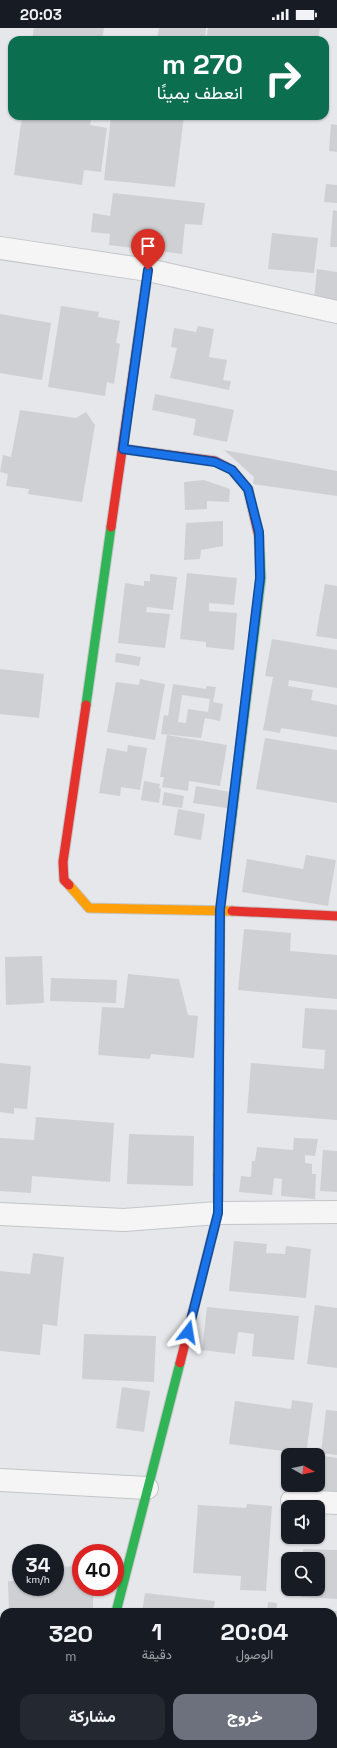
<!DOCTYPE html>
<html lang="ar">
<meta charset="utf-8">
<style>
:root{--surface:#171b24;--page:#242831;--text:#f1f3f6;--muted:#9ea1a6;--accent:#6d717d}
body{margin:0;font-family:"Space Grotesk",Vazirmatn,sans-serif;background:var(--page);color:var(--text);direction:rtl;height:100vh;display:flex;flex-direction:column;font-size:15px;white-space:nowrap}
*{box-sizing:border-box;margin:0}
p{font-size:13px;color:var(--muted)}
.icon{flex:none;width:22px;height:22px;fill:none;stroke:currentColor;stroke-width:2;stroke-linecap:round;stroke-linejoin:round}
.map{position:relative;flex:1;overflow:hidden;direction:ltr}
.details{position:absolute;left:0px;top:1580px;width:337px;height:140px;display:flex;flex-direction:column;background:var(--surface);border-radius:12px 12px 0 0;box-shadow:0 1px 3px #0004;direction:rtl}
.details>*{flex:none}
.top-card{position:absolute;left:8px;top:8px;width:321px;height:84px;border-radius:12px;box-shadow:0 1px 3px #0004;direction:rtl;background:#0b6e4f;color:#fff;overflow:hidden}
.needle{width:26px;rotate:98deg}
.controls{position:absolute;left:281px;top:1420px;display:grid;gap:8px}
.controls a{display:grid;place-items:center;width:44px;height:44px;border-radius:8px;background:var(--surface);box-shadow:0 1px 3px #0004;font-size:20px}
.speed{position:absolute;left:12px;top:1516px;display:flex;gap:8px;font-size:20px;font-weight:700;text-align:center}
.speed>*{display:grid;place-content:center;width:52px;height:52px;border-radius:50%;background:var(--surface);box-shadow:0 1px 3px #0004;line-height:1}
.speed small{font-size:10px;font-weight:400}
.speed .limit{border:6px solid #d22;background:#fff;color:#111}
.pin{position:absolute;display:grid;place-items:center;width:34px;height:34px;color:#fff;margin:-41px -17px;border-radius:50% 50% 50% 0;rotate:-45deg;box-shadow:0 0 4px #0007}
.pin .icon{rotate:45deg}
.me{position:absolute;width:44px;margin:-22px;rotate:14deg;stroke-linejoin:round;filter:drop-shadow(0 0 3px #0008)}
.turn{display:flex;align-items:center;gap:14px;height:84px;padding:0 20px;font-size:18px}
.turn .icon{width:52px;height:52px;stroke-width:2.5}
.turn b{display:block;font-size:28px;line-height:34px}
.eta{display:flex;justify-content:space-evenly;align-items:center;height:68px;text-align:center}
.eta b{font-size:24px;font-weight:800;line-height:28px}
.primary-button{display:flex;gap:8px;margin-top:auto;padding:8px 20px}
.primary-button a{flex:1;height:46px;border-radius:12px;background:var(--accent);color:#fff;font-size:16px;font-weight:800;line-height:46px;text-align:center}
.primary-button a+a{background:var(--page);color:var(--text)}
.status{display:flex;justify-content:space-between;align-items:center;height:28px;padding:0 20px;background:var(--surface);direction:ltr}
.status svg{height:11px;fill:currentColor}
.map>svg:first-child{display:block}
</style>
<div class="status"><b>20:03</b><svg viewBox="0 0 49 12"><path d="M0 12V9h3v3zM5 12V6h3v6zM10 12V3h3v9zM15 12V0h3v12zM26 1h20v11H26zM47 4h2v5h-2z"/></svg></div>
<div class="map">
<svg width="337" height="1720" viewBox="0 0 337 1720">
<rect width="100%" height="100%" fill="#e5e7ea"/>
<!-- building -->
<g fill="#cfd0d3" fill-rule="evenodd">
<path d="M 34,0 L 104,0 L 102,12 L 32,12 Z"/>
<path d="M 159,0 L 206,0 L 205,12 L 157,10 Z"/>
<path d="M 208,0 L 320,0 L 318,12 L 206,12 Z"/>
<path d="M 22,88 L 92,88 L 90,97 L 107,100 L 101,144 L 84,142 L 82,157 L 14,147 Z"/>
<path d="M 111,88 L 184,88 L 175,159 L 104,152 Z"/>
<path d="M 331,96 L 337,97 L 337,124 L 329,123 Z"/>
<path d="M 326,156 L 337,157 L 337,175 L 324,174 Z"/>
<path d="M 113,165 L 205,175 L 202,197 L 185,196 L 182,226 L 109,217 L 110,206 L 91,204 L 93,185 L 110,188 Z"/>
<path d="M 333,182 L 337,183 L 337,219 L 330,219 Z"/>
<path d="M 272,205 L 318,210 L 314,245 L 268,241 Z"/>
<path d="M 317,241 L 337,244 L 337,274 L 314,272 Z"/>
<path d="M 61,278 L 99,284 L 98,289 L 120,293 L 116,315 L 120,316 L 114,356 L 107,354 L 105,368 L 48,359 Z"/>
<path d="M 0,286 L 51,295 L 42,352 L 0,345 Z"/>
<path d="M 198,298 L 214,301 L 209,329 L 227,332 L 223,352 L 231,353 L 229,362 L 170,350 L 177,320 L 171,319 L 174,300 L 196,304 Z"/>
<path d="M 155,366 L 234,382 L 227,414 L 193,407 L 196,391 L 152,382 Z"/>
<path d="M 20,382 L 76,390 L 86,384 L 95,397 L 82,474 L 28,466 L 29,461 L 6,458 L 8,446 L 0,444 L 3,427 L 11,429 Z"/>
<path d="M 224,422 L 337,443 L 337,468 L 253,456 L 254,449 Z"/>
<path d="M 204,452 L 230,461 L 229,474 L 207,473 L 207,481 L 185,482 L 184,454 Z"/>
<path d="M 223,493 L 223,518 L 201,522 L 200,531 L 184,532 L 186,495 Z"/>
<path d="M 187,545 L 237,550 L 234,577 L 209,575 L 209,583 L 237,585 L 234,622 L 206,619 L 206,614 L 180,611 Z"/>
<path d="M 150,546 L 177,549 L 173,582 L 147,579 L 146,584 L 170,586 L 165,620 L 118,615 L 125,555 L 144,558 L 144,553 L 150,553 Z"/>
<path d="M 325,556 L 337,558 L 337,611 L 316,608 Z"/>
<path d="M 272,611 L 337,622 L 337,660 L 289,652 L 288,658 L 313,662 L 311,672 L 337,677 L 337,709 L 281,700 L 280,705 L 263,702 L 273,649 L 265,648 Z"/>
<path d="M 116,625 L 141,629 L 139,638 L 115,634 Z"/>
<path d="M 0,641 L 44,646 L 39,690 L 0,686 Z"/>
<path d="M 140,651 L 165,656 L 155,712 L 107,704 L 116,654 L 139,657 Z"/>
<path d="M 173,656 L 206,661 L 206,658 L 216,659 L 213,674 L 223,676 L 220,693 L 205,690 L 201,710 L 161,706 L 164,687 L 168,688 ZM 182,667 L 210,671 L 208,684 L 188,681 L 186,695 L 178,694 Z"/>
<path d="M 167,707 L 227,717 L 220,758 L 189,753 L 188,763 L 162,759 L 164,749 L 160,749 Z"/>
<path d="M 265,710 L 337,722 L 337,775 L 256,761 Z"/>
<path d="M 128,717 L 147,720 L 140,762 L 121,759 L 120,768 L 99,765 L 107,720 L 127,724 Z"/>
<path d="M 144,753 L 160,756 L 159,760 L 161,761 L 159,775 L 141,772 Z"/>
<path d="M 196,758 L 230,764 L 227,780 L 193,775 Z"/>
<path d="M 164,764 L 184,768 L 182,780 L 162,777 Z"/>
<path d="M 178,781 L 205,786 L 201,812 L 174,807 Z"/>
<path d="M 306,827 L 336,832 L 328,878 L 242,864 L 247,831 L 303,841 Z"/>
<path d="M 244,901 L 291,905 L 290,923 L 337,927 L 337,971 L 238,962 Z"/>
<path d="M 42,928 L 44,975 L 6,977 L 5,929 Z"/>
<path d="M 128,946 L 179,951 L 188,987 L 198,988 L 194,1030 L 151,1026 L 150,1031 L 98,1027 L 102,979 L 124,980 Z"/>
<path d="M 51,950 L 117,952 L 116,975 L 50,973 Z"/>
<path d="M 305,980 L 337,982 L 337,1092 L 247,1085 L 251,1035 L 324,1041 L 325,1022 L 302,1020 Z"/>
<path d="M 0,1035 L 31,1038 L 27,1081 L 14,1080 L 14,1086 L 0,1084 Z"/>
<path d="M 36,1089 L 114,1095 L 110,1154 L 32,1148 L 31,1165 L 0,1163 L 0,1110 L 34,1112 Z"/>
<path d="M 129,1106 L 194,1108 L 193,1158 L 127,1156 Z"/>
<path d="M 294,1110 L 318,1111 L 315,1128 L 305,1127 L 305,1135 L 312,1136 L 312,1146 L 316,1146 L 315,1171 L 281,1168 L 282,1151 L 274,1150 L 272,1167 L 239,1164 L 241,1148 L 251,1149 L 252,1133 L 255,1133 L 257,1119 L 293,1122 Z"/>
<path d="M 323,1122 L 337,1123 L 337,1164 L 320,1163 Z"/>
<path d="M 234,1213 L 267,1216 L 266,1225 L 285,1226 L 286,1218 L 311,1221 L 306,1270 L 229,1263 Z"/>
<path d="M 33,1225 L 64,1229 L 57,1298 L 43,1296 L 40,1327 L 0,1323 L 0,1243 L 30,1246 Z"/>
<path d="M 315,1277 L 337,1280 L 337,1340 L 307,1336 Z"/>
<path d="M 207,1279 L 299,1288 L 294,1332 L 252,1328 L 254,1306 L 238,1304 L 235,1326 L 202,1322 Z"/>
<path d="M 84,1306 L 156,1308 L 154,1354 L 82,1351 Z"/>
<path d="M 122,1359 L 150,1363 L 144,1404 L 116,1400 Z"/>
<path d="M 292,1372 L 313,1375 L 306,1426 L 229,1416 L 235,1373 L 291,1381 Z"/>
<path d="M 326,1382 L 337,1383 L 337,1427 L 321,1425 Z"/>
<path d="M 318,1427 L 337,1430 L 337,1468 L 308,1465 L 309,1457 L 318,1457 Z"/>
<path d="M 247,1476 L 272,1478 L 266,1563 L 240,1562 L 241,1548 L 193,1545 L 198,1477 L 246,1480 Z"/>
<path d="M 303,1521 L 337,1522 L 337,1571 L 301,1569 L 302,1561 L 318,1561 L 318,1531 L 303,1531 Z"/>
<path d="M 81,1538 L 81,1559 L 93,1559 L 93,1584 L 9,1584 L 8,1553 L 21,1553 L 21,1559 L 55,1559 L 55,1539 Z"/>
<path d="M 145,1565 L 215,1573 L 213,1584 L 142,1584 Z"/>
<path d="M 268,1574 L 277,1575 L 276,1584 L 267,1584 Z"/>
<path d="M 316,1582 L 332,1583 L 332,1584 L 316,1584 Z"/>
<path d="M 333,1583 L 337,1583 L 335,1623 L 333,1623 Z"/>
<path d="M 337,1637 L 337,1689 L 333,1690 L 333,1638 Z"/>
<path d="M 0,1663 L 4,1663 L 4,1716 L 28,1716 L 28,1720 L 0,1720 Z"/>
<rect x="37" y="1716" width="33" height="1"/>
</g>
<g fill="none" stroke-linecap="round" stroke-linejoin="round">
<!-- street casing -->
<g stroke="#c3c5c8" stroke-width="24">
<g id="street">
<path d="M 0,220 L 148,242 L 337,284"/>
<path d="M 0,1186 L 124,1192 L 218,1185 L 337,1184"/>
<path d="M 0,1452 L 147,1460"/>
<path d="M 292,1473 L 337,1475"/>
<path d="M 81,1720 L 82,1716"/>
</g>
</g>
<!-- fast casing -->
<g stroke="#c3c5c8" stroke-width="11">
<g id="fast">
<path d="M 86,677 L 111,499"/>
<path d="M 229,812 L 261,550 L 259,509"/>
<path d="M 116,1584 L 180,1335"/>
</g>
</g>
<!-- slow casing -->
<g stroke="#c3c5c8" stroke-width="11">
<g id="slow">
<path d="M 69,857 L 89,880 L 232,883"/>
<path d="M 218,1147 L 220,882 L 229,812"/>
</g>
</g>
<!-- jam casing -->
<g stroke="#c3c5c8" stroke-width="11">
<g id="jam">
<path d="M 123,421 L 215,433 L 232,442 L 248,461 L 259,509"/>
<path d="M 111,499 L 148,242"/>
<path d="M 69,857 L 64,852 L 63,834 L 86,677"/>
<path d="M 232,883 L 337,888"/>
<path d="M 180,1335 L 218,1185 L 218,1147"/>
<path d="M 333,1694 L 337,1694"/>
<path d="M 115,1720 L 149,1716"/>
</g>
</g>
<!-- street -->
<use href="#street" stroke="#f5f5f6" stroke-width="22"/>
<!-- fast -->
<use href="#fast" stroke="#30b455" stroke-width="9"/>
<!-- slow -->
<use href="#slow" stroke="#ff9f0a" stroke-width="9"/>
<!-- jam -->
<use href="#jam" stroke="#e5322d" stroke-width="9"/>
</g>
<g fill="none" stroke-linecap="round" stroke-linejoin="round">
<!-- route casing -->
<g stroke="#114b97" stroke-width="10">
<path id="route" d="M 148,242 L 123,421 L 215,434 L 232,442 L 248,461 L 259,504 L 260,550 L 220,882 L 218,1185 L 188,1304"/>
</g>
<!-- route -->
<use href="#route" stroke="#1a73e8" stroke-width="7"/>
</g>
</svg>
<div class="controls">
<a><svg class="needle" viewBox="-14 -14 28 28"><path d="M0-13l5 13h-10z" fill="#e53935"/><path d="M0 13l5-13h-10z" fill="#9ea1a6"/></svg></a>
<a><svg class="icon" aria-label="sound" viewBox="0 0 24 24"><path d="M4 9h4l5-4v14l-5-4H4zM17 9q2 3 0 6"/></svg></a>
<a><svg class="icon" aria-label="search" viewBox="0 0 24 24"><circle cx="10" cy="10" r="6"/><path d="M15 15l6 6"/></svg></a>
</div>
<div class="speed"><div>34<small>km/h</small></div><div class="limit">40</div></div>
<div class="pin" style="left:148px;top:242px;background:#d93025"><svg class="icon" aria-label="arrive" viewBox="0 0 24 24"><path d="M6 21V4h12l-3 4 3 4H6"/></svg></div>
<svg class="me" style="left:188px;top:1304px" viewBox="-20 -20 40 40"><path d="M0-17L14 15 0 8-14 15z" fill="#1a73e8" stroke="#fff" stroke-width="4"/></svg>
<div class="top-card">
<div class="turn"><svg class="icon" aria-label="right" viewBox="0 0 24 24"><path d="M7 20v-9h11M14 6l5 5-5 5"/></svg><div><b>270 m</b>انعطف يمينًا</div></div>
</div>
<section class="details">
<div class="eta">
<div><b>20:04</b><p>الوصول</p></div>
<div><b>1</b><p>دقيقة</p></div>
<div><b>320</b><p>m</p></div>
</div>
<div class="primary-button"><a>خروج</a><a>مشاركة</a></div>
</section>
</div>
